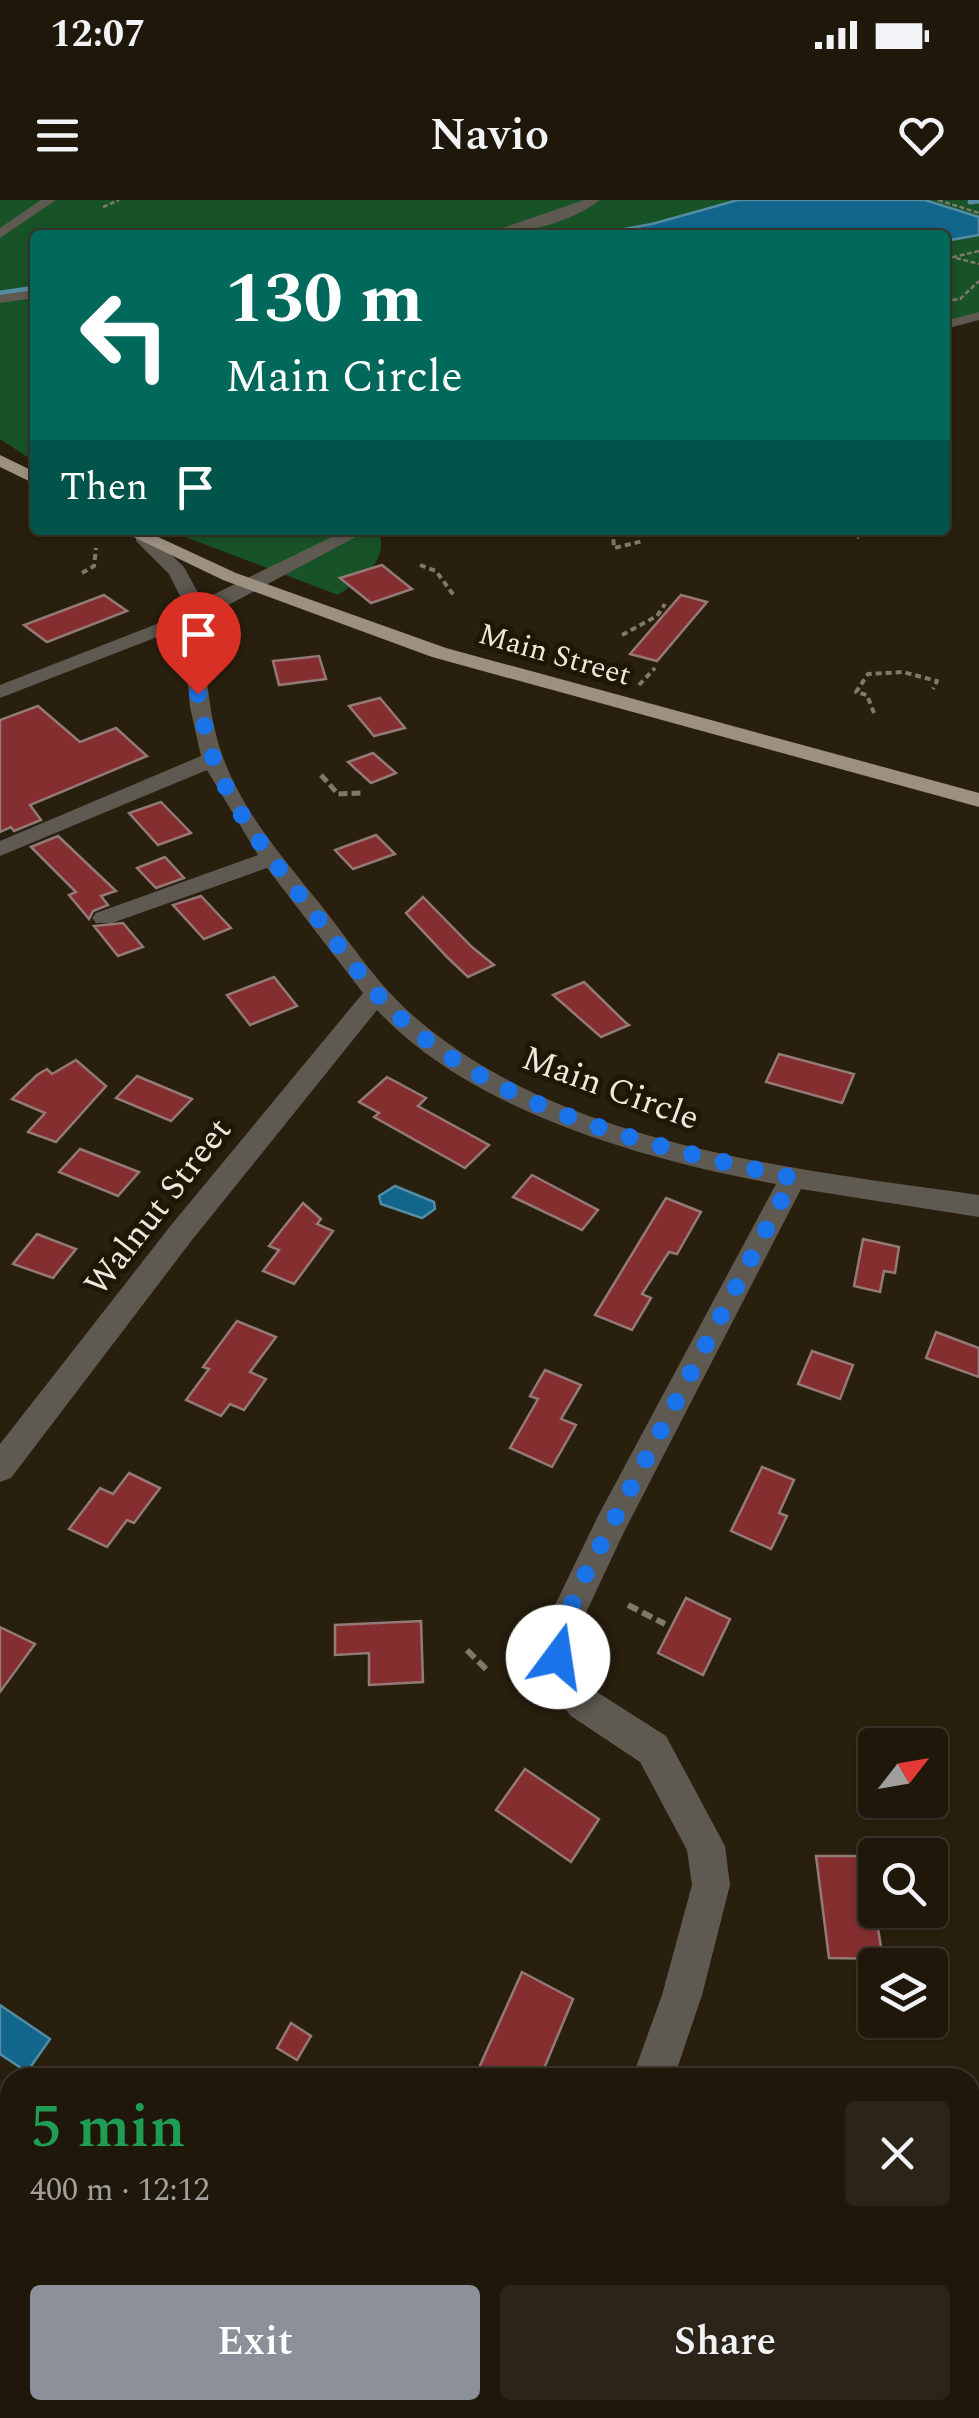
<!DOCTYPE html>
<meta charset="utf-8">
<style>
:root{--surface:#1f170a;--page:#2c2418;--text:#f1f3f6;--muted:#a19f9c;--line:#3c362b;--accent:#8c9099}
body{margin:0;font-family:Spectral,serif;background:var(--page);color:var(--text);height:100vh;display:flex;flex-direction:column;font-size:38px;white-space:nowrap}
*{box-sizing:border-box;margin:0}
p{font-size:32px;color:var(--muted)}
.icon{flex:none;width:55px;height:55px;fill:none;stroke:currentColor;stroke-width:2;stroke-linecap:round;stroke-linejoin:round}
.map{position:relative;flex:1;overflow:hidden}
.details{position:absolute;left:0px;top:1868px;width:980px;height:352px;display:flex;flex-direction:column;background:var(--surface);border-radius:30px 30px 0 0;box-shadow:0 2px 8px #0004,0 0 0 2px var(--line)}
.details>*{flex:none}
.guide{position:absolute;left:30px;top:30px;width:920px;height:305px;border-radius:10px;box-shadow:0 2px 8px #0004,0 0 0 2px var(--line);background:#00695c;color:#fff;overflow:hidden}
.needle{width:65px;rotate:59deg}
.controls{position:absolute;left:858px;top:1528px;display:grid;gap:20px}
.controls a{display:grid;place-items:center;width:90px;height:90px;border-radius:10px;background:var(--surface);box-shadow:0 2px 8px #0004,0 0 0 2px var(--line);font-size:50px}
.pin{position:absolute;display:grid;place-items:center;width:85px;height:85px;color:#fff;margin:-102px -42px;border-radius:50% 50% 50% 0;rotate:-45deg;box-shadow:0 0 10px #0007}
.pin .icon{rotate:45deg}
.me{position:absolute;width:110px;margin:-55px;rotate:14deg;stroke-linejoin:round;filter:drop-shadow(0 0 8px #0008)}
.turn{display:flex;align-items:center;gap:35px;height:210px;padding:0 30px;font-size:45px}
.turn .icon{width:130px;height:130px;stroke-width:2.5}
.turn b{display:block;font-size:70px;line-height:85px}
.then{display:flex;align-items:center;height:95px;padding:0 30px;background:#0003;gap:20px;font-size:38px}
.round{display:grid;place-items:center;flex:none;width:105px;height:105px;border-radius:10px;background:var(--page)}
.headline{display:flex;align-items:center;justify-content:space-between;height:170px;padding:0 30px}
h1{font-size:60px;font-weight:600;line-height:75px;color:#1e9e55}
.action{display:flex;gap:20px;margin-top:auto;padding:20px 30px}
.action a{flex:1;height:115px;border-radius:10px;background:var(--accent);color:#fff;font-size:40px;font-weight:600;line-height:115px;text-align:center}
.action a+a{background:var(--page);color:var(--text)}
.status{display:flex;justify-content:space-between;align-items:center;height:70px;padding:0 50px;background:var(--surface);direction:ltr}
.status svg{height:28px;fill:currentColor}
header{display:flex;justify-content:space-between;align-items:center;height:130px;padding:0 30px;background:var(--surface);font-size:45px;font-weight:600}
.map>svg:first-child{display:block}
</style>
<div class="status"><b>12:07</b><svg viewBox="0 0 49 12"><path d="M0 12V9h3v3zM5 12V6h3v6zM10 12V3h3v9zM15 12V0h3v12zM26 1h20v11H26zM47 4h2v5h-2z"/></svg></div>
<header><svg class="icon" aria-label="menu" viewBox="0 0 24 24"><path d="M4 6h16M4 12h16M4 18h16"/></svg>Navio<svg class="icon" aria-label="heart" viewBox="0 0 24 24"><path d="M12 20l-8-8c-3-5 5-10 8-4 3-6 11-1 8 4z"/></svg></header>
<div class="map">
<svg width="979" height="2218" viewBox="0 0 979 2218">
<rect width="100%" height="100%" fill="#291f0e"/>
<!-- green -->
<g fill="#185227">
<path d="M 0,0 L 974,0 L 979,1 L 979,114 L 945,123 L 945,35 L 35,35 L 35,262 L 0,239 Z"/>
<path d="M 167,330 L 379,330 C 389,363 361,379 338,395 Z"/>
</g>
<!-- water -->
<g fill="#12658b" stroke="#548ca4" stroke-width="2.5">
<path d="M 738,0 L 925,0 L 979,17 L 979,35 L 945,41 L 945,35 L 591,35 L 652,24 Z"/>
<path d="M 395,986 L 434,1002 L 435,1009 L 422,1018 L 381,1004 L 379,996 Z"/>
<path d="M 0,1805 L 50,1839 L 27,1872 L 0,1854 Z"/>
</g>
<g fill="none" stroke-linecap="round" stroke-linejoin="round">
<!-- stream -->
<g stroke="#548ca4" stroke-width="5">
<path d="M 970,2 L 979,1"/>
<path d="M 0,93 L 35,88"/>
</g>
</g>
<!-- building -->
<g fill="#852e30" stroke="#937977" stroke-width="2.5">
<path d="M 382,365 L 412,389 L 371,403 L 340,378 Z"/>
<path d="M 104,395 L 127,411 L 47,442 L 24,425 Z"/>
<path d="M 681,395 L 707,402 L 657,461 L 630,454 Z"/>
<path d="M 319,456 L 326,479 L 279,485 L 273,461 Z"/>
<path d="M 380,498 L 405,528 L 374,536 L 349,506 Z"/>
<path d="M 38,506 L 80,542 L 116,528 L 147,556 L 30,605 L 41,620 L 14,631 L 11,627 L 0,632 L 0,520 Z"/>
<path d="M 373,553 L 396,573 L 371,583 L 348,562 Z"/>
<path d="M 161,602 L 191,633 L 158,645 L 129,613 Z"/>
<path d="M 376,635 L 395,654 L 353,669 L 335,650 Z"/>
<path d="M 58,636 L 116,691 L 101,696 L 108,705 L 93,711 L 89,719 L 69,695 L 76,692 L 31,647 Z"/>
<path d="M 165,657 L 184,678 L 156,688 L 137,668 Z"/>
<path d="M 201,696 L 231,728 L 204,739 L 173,705 Z"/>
<path d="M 423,697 L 472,747 L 494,765 L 468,777 L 448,758 L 406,713 Z"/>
<path d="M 123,723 L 143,747 L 118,756 L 94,726 Z"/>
<path d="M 274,777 L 297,806 L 250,825 L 227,795 Z"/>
<path d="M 584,782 L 626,823 L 629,825 L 601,837 L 553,795 Z"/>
<path d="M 779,854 L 854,874 L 842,903 L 766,882 Z"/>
<path d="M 76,860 L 106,886 L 56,942 L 28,932 L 45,913 L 12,899 L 37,875 L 47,869 L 52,874 Z"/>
<path d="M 137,876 L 192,899 L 171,921 L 116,898 Z"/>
<path d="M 387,877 L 426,898 L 418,906 L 489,945 L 465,968 L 374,917 L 379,913 L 359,902 Z"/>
<path d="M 80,949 L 139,972 L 118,996 L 59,972 Z"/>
<path d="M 532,975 L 598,1010 L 582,1030 L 513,997 Z"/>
<path d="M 666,998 L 701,1012 L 677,1054 L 669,1052 L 642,1094 L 651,1098 L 632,1130 L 595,1115 Z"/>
<path d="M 303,1003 L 321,1019 L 317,1024 L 333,1031 L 294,1084 L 263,1071 L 279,1050 L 269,1046 Z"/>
<path d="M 37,1034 L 76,1049 L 53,1078 L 13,1064 Z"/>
<path d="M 863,1039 L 899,1047 L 895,1073 L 884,1071 L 880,1092 L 854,1086 Z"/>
<path d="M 237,1121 L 276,1137 L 250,1172 L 266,1179 L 244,1210 L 230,1204 L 221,1216 L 186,1200 L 209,1169 L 203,1167 Z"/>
<path d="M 936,1132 L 979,1148 L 979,1177 L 926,1158 Z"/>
<path d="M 812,1151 L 853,1165 L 840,1199 L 798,1184 Z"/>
<path d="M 545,1170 L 581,1185 L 561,1219 L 576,1225 L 552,1267 L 510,1248 L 538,1199 L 530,1196 Z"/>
<path d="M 762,1267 L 794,1280 L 779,1313 L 787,1316 L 771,1349 L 731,1331 Z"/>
<path d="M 129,1273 L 160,1288 L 134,1323 L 127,1320 L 107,1347 L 69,1329 L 100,1288 L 113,1294 Z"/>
<path d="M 686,1398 L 730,1419 L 703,1475 L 658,1453 Z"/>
<path d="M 421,1421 L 423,1482 L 369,1485 L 369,1453 L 335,1455 L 335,1425 Z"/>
<path d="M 0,1427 L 35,1444 L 0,1492 Z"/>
<path d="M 525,1569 L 599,1619 L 571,1662 L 496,1610 Z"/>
<path d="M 816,1656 L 875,1656 L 875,1710 L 883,1759 L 829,1758 Z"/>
<path d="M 522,1772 L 573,1799 L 540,1878 L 492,1878 L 478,1870 Z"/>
<path d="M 291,1823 L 311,1836 L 297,1860 L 277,1848 Z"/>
</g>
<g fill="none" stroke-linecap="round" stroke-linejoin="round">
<!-- path-far3 -->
<g stroke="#80786a" stroke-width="2.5" stroke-dasharray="5 2.5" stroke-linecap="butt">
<path d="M 938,0 L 979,13"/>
<path d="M 103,7 L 119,0"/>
<path d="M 956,58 L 979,64"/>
<path d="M 945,59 L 979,51"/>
<path d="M 945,101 L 960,99 L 979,81"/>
</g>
<!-- path-far2 -->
<g stroke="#80786a" stroke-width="4" stroke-dasharray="6 4" stroke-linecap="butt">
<path d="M 628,330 L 613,335 L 614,348 L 643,341"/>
<path d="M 851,330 L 859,338"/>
<path d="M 420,365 L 436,371 L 455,397"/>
<path d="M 82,373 L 94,366 L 96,348"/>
<path d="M 622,435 L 657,416 L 665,404"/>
<path d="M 639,485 L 655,468"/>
<path d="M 874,513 L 867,495 L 856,492 L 868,474 L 903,472 L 937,481 L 933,489"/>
</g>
<!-- path-far1 -->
<path stroke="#80786a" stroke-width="5" stroke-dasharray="9 4" stroke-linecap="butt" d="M 321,575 L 338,594 L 363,593"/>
<!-- path -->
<g stroke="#80786a" stroke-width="6" stroke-dasharray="11 5" stroke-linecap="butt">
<path d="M 628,1405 L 665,1424"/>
<path d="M 467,1450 L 489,1472"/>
</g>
<!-- minor -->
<g fill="#5e5951" fill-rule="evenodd">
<path d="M 41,0 L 56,0 L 0,38 L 0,28 Z"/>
<path d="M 584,0 L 600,0 C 570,23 520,35 482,35 Z"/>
<path d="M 35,90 L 35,98 L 0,103 L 0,95 Z"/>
<path d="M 979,112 L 979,120 L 945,129 L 945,121 Z"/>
<path d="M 346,330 L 369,330 L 202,419 C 206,466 207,515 224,560 C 245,615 284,659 320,704 C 351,743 378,786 417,819 C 565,946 793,969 979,995 L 979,1017 L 801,989 L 623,1334 L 577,1432 L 576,1457 L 580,1471 L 597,1492 L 666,1536 L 725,1646 L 730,1685 L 702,1795 L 674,1878 L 632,1878 L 662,1795 L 692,1685 L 687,1650 L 640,1562 L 571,1516 L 551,1491 L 540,1457 L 542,1432 L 598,1316 L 776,984 C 644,960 471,911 377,810 L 192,1040 L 11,1278 L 0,1282 L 0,1244 L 172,1024 L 363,793 L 267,668 L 112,723 L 96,723 L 92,718 L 96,713 L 258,655 L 207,570 L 0,656 L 0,641 L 201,556 L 190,507 L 183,427 L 0,498 L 0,485 L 185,413 L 187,410 L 169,374 L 136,341 L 136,333 L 148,333 L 184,367 L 202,400 Z"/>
<path d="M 513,2210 L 561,2210 L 558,2218 L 510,2218 Z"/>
</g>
<!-- major -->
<g fill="#9c9080" fill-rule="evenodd">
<path d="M 0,255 L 35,272 L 35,284 L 0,267 Z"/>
<path d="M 119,330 L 143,330 L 236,373 L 446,448 L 979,593 L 979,607 L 432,457 L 223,380 Z"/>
</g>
</g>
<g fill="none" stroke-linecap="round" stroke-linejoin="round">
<!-- route -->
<path stroke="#1a73e8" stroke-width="18" stroke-dasharray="0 32.4" d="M 198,494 C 203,516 206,540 214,560 C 234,613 275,663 309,707 C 343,750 375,800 419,834 C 521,917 668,950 793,978 L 582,1381 L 560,1432 L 558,1457"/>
</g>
<g text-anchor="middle" stroke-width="10" stroke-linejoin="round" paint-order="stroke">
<!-- far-street labels -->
<g font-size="30" fill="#eee8dd" stroke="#1f1606">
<text transform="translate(555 454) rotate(16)" y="10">Main Street</text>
</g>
<!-- street labels -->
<g font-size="35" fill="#eee8dd" stroke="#1f1606">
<text transform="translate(611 887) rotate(20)" y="12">Main Circle</text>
<text transform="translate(157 1006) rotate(-52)" y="12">Walnut Street</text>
</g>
</g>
</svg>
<div class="controls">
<a><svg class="needle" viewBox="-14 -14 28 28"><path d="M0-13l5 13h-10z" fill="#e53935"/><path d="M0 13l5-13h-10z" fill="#a19f9c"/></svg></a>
<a><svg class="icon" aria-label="search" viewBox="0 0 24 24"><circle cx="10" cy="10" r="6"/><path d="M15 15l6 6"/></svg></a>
<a><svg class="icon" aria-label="layers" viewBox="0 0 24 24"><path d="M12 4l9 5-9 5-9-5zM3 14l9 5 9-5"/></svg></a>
</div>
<div class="pin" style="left:198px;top:494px;background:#d93025"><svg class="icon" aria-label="arrive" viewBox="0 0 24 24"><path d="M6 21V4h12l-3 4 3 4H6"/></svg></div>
<svg class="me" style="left:558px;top:1457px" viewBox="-20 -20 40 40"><circle r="19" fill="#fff"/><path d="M0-13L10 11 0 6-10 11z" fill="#1a73e8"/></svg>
<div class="guide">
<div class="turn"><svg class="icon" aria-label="left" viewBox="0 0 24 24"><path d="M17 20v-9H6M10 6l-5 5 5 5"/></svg><div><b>130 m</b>Main Circle</div></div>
<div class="then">Then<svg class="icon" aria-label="arrive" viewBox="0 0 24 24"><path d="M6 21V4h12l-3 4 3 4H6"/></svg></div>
</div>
<section class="details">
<div class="headline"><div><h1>5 min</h1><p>400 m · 12:12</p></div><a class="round"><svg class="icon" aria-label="close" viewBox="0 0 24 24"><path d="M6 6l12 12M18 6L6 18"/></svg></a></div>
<div class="action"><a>Exit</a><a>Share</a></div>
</section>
</div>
